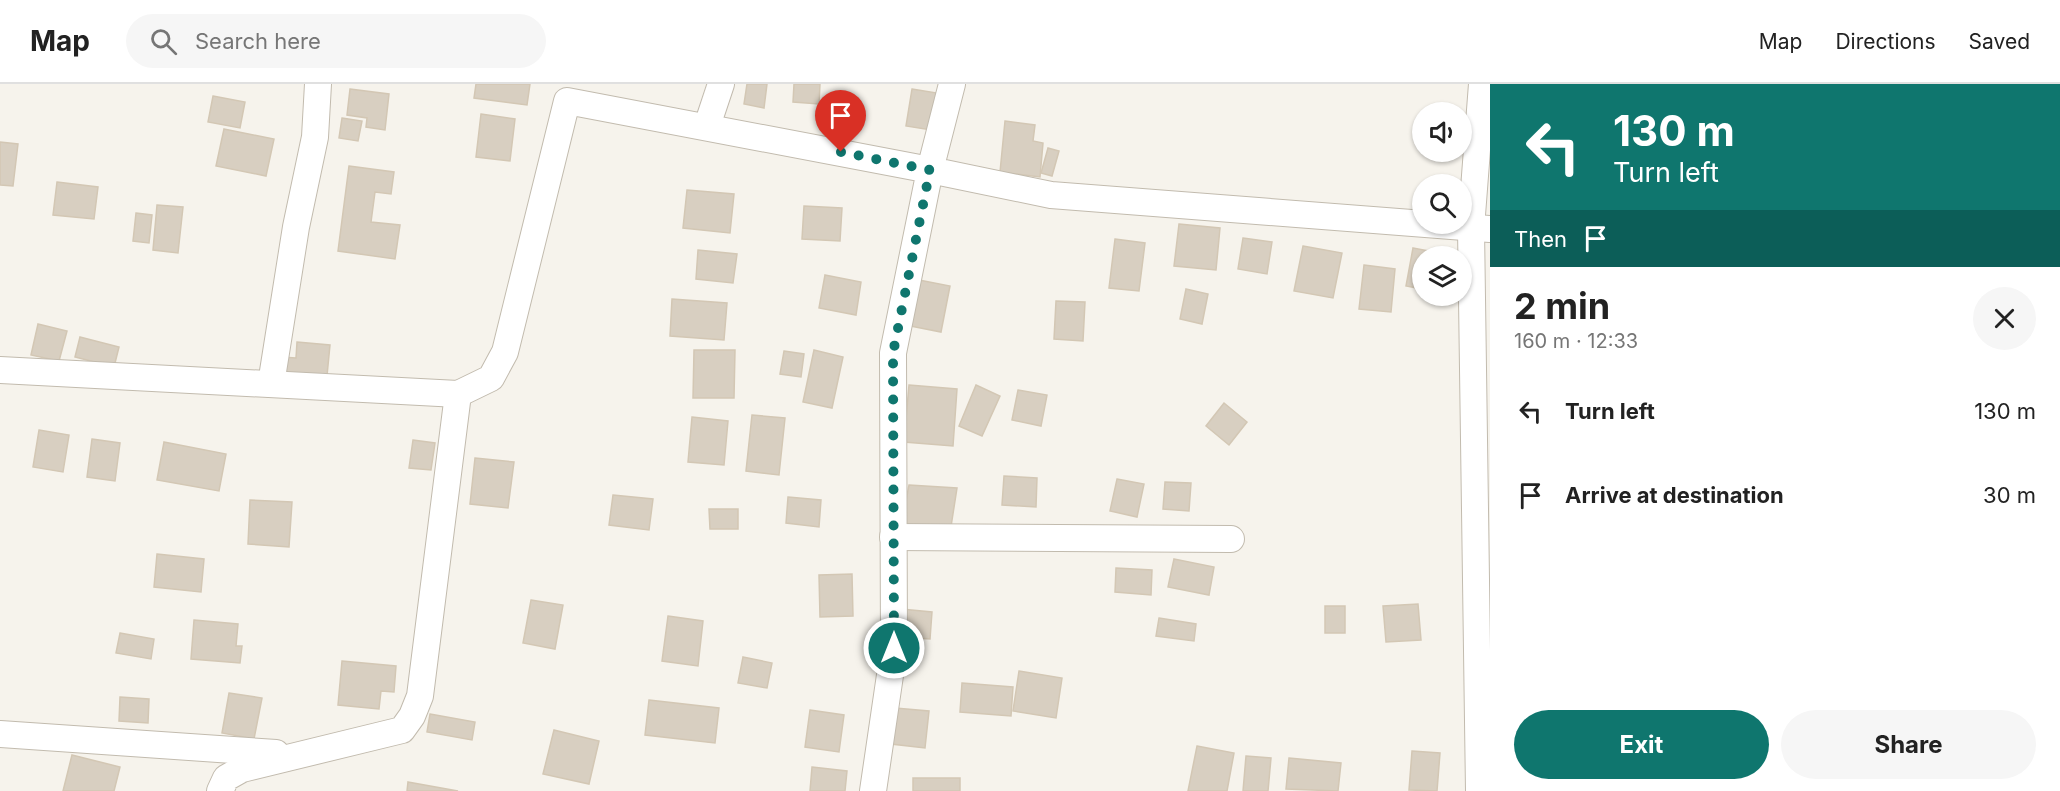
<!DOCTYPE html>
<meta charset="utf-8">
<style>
:root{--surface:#fff;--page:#f6f6f6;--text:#222;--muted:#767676;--line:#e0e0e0;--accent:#0f766e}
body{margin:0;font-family:Inter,sans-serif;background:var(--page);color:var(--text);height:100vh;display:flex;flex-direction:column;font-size:22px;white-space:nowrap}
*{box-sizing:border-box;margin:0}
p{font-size:20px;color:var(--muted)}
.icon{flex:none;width:33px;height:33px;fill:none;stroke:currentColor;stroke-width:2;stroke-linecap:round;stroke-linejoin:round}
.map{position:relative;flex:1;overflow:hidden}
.details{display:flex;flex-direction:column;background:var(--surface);width:570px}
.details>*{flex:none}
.banner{background:#0f766e;color:#fff;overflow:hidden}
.buttons{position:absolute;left:1412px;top:18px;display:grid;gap:12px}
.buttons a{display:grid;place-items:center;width:60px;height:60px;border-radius:50%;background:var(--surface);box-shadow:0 2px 4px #0004;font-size:30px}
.pin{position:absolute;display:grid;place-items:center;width:51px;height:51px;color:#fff;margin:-62px -26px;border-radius:50% 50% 50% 0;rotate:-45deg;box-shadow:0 0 6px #0007}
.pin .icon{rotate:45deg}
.me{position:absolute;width:66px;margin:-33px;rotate:0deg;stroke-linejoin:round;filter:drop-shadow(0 0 4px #0008)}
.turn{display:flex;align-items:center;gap:21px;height:126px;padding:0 24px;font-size:27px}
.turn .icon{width:78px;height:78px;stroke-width:2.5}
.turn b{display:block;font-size:42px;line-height:51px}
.then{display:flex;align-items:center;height:57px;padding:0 24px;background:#0003;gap:12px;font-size:22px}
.round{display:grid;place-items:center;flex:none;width:63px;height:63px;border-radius:32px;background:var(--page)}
.summary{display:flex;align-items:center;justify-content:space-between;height:102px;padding:0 24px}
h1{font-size:36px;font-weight:700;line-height:45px}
.cta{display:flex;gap:12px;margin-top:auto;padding:12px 24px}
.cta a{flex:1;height:69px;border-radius:36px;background:var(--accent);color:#fff;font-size:24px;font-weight:700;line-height:69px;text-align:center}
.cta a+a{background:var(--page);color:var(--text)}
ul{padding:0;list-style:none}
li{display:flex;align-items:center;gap:18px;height:84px;padding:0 24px}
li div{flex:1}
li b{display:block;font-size:22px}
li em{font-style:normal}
header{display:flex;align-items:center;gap:36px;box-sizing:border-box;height:84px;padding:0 30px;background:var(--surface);border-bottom:2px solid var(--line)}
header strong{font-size:28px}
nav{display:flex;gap:33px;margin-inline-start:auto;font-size:21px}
.search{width:420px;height:54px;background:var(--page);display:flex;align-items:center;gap:15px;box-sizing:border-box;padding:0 21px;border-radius:33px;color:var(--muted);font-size:22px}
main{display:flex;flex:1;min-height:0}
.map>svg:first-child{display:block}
</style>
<header>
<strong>Map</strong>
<div class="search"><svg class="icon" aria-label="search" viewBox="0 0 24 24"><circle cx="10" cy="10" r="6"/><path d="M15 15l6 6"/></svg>Search here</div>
<nav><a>Map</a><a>Directions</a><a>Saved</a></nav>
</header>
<main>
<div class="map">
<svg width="1490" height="707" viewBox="0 0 1490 707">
<rect width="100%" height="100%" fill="#f6f3ec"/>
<!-- building -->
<g fill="#d8cfc1" stroke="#d3c7b4" stroke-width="1.5">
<path d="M 476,0 L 530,0 L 527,21 L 474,14 Z"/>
<path d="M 747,0 L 767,0 L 764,24 L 744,20 Z"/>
<path d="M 794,0 L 820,0 L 819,20 L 793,18 Z"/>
<path d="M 350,5 L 389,10 L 385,46 L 366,43 L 367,34 L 347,31 Z"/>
<path d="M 912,5 L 937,9 L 931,46 L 906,42 Z"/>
<path d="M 213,12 L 245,18 L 240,44 L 208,38 Z"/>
<path d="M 481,30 L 515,35 L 510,77 L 476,73 Z"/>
<path d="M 342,34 L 362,37 L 358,57 L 339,54 Z"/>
<path d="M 1005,37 L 1035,41 L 1033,57 L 1043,59 L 1040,93 L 1000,88 Z"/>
<path d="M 224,45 L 274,55 L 266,92 L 216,82 Z"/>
<path d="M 0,58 L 18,60 L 13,102 L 0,101 Z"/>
<path d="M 1048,64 L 1059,67 L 1052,92 L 1041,89 Z"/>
<path d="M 349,82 L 394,88 L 391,110 L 375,108 L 371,138 L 400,141 L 395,175 L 338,167 Z"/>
<path d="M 57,98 L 98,103 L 94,135 L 53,131 Z"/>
<path d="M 687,106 L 734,110 L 730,149 L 683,144 Z"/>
<path d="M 157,121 L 183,123 L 178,169 L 153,166 Z"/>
<path d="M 804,122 L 842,124 L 840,157 L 802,155 Z"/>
<path d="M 136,129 L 152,131 L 149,159 L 133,157 Z"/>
<path d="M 1179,140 L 1220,144 L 1216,186 L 1174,182 Z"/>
<path d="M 1243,154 L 1272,158 L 1267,190 L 1238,185 Z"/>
<path d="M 1115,155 L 1145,159 L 1139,207 L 1109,204 Z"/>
<path d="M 1303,162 L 1342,169 L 1333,214 L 1294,207 Z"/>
<path d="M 1413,164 L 1445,170 L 1445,172 L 1422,172 L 1422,205 L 1406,202 Z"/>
<path d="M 698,166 L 737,170 L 733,199 L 696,195 Z"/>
<path d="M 1364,181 L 1395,185 L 1391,228 L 1359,225 Z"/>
<path d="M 825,191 L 861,198 L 856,231 L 819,224 Z"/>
<path d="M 919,196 L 950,202 L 941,248 L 910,242 Z"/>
<path d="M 1186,205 L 1208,210 L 1202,240 L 1180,235 Z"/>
<path d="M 672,215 L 727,219 L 724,256 L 670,252 Z"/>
<path d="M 1056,217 L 1085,218 L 1083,257 L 1054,255 Z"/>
<path d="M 38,240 L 67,247 L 59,277 L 31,271 Z"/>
<path d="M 80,253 L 119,263 L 114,283 L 75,273 Z"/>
<path d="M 297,258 L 330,261 L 326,302 L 280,298 L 282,273 L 296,274 Z"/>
<path d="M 694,266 L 735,266 L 734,314 L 693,314 Z"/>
<path d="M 814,266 L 843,273 L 832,324 L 803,318 Z"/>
<path d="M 784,267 L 804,270 L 801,293 L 780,290 Z"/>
<path d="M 909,301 L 957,305 L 953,362 L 904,358 Z"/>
<path d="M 976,301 L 1000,312 L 982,352 L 959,342 Z"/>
<path d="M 1018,306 L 1047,311 L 1041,342 L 1012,336 Z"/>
<path d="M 1224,319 L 1247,338 L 1229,361 L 1206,342 Z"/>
<path d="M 752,331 L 785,334 L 779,391 L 746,387 Z"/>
<path d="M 692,333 L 728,337 L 724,381 L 688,378 Z"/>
<path d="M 39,346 L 69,351 L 63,388 L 33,383 Z"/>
<path d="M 92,355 L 120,359 L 115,397 L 87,393 Z"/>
<path d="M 413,356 L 435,359 L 431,386 L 409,384 Z"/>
<path d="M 164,358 L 226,370 L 219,407 L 157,396 Z"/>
<path d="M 475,374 L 514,378 L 508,424 L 470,420 Z"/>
<path d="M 1004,392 L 1037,394 L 1036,423 L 1002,421 Z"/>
<path d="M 1117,395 L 1144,400 L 1137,433 L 1110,427 Z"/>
<path d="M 1165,398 L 1191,399 L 1189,427 L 1163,425 Z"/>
<path d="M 909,401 L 957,404 L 950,449 L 901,443 Z"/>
<path d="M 613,411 L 653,415 L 649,446 L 609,441 Z"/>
<path d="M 788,413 L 821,416 L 819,443 L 786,439 Z"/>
<path d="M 250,416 L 292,418 L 289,463 L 248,460 Z"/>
<path d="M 709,425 L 738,425 L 738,445 L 710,445 Z"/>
<path d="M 157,470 L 204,475 L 201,508 L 154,503 Z"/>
<path d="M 1174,475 L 1214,483 L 1209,511 L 1168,503 Z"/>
<path d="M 1116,484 L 1152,486 L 1151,511 L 1115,508 Z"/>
<path d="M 852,490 L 853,532 L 820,533 L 819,491 Z"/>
<path d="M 531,516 L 563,521 L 555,565 L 523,559 Z"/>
<path d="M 1418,520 L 1421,556 L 1386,558 L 1383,522 Z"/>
<rect x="1325" y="522" width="20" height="27"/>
<path d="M 901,525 L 932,528 L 930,555 L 899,553 Z"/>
<path d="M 668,532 L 703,537 L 698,582 L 662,577 Z"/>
<path d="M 1159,534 L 1196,540 L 1194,557 L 1156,552 Z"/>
<path d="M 194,536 L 238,540 L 236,562 L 242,562 L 240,579 L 191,575 Z"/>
<path d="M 120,549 L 154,555 L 151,575 L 116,569 Z"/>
<path d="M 743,573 L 772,579 L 767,604 L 738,599 Z"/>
<path d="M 342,577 L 396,582 L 394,608 L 381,607 L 379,625 L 338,621 Z"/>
<path d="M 1019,587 L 1062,594 L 1056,634 L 1013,627 Z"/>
<path d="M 962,599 L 1013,603 L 1011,632 L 960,628 Z"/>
<path d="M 229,609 L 262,614 L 254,655 L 222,649 Z"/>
<path d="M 120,613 L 149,615 L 148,639 L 119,637 Z"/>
<path d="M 649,616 L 719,624 L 715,659 L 645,651 Z"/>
<path d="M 895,624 L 929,627 L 925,664 L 891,660 Z"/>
<path d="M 810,626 L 844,631 L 839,668 L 805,663 Z"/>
<path d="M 430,630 L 475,638 L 472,656 L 427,648 Z"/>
<path d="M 554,646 L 599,657 L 589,700 L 543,690 Z"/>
<path d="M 1197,662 L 1234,669 L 1227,707 L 1188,707 Z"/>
<path d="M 1412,667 L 1440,669 L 1437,707 L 1409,706 Z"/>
<path d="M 72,671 L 120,683 L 114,707 L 63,707 Z"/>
<path d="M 1246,672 L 1271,674 L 1268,707 L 1243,707 Z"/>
<path d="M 1289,674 L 1341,679 L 1338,707 L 1286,705 Z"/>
<path d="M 812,683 L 847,687 L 845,707 L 810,707 Z"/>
<rect x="913" y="694" width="47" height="13"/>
<path d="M 408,698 L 458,707 L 407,707 Z"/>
</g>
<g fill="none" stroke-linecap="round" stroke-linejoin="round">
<!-- minor casing -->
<g stroke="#c2bbae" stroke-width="28">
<g id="minor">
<path d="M 952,0 L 930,86 L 1051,111 L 1490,145"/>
<path d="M 707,42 L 721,0"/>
<path d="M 0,286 L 458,310"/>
<path d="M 271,300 L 296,143 L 315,53 L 318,0"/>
<path d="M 893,453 L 1231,455"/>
<path d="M 0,650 L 276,669"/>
<path d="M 220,707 L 226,694 L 242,685 L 402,646 L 412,632 L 420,612 L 458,310 L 491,294 L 505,268 L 567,17 L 930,86 L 893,269 L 894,564 L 873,707"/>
<path d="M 1479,707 L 1471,144 L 1482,0"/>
</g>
</g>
<!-- minor -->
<use href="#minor" stroke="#fff" stroke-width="26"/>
</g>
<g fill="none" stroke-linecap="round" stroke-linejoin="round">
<!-- route -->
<path stroke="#0f766e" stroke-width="10" stroke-dasharray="0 18" d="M 841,68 L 930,86 L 893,269 L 894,564"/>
</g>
</svg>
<div class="buttons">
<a><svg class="icon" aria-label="sound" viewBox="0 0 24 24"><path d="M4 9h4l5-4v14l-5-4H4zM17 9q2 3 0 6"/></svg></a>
<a><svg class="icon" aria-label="search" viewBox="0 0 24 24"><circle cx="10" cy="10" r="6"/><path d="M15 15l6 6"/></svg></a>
<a><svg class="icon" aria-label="layers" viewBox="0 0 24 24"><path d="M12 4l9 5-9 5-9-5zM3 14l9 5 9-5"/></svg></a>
</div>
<div class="pin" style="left:841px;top:68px;background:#d93025"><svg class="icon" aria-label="arrive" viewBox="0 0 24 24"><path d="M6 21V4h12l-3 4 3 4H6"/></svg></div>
<svg class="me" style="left:894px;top:564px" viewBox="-20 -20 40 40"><circle r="17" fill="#0f766e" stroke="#fff" stroke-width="3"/><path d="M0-11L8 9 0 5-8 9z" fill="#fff"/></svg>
</div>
<section class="details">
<div class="banner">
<div class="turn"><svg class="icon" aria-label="left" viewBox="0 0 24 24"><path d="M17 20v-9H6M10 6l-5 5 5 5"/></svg><div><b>130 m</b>Turn left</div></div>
<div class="then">Then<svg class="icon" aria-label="arrive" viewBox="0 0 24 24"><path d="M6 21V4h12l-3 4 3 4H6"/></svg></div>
</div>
<div class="summary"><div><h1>2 min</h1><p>160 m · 12:33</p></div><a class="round"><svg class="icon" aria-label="close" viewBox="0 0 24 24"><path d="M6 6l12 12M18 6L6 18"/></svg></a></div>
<ul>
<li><svg class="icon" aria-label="left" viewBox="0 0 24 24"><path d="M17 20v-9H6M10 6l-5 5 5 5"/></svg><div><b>Turn left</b></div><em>130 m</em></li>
<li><svg class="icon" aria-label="arrive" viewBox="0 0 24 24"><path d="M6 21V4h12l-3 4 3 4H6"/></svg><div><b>Arrive at destination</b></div><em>30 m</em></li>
</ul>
<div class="cta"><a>Exit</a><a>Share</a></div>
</section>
</main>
